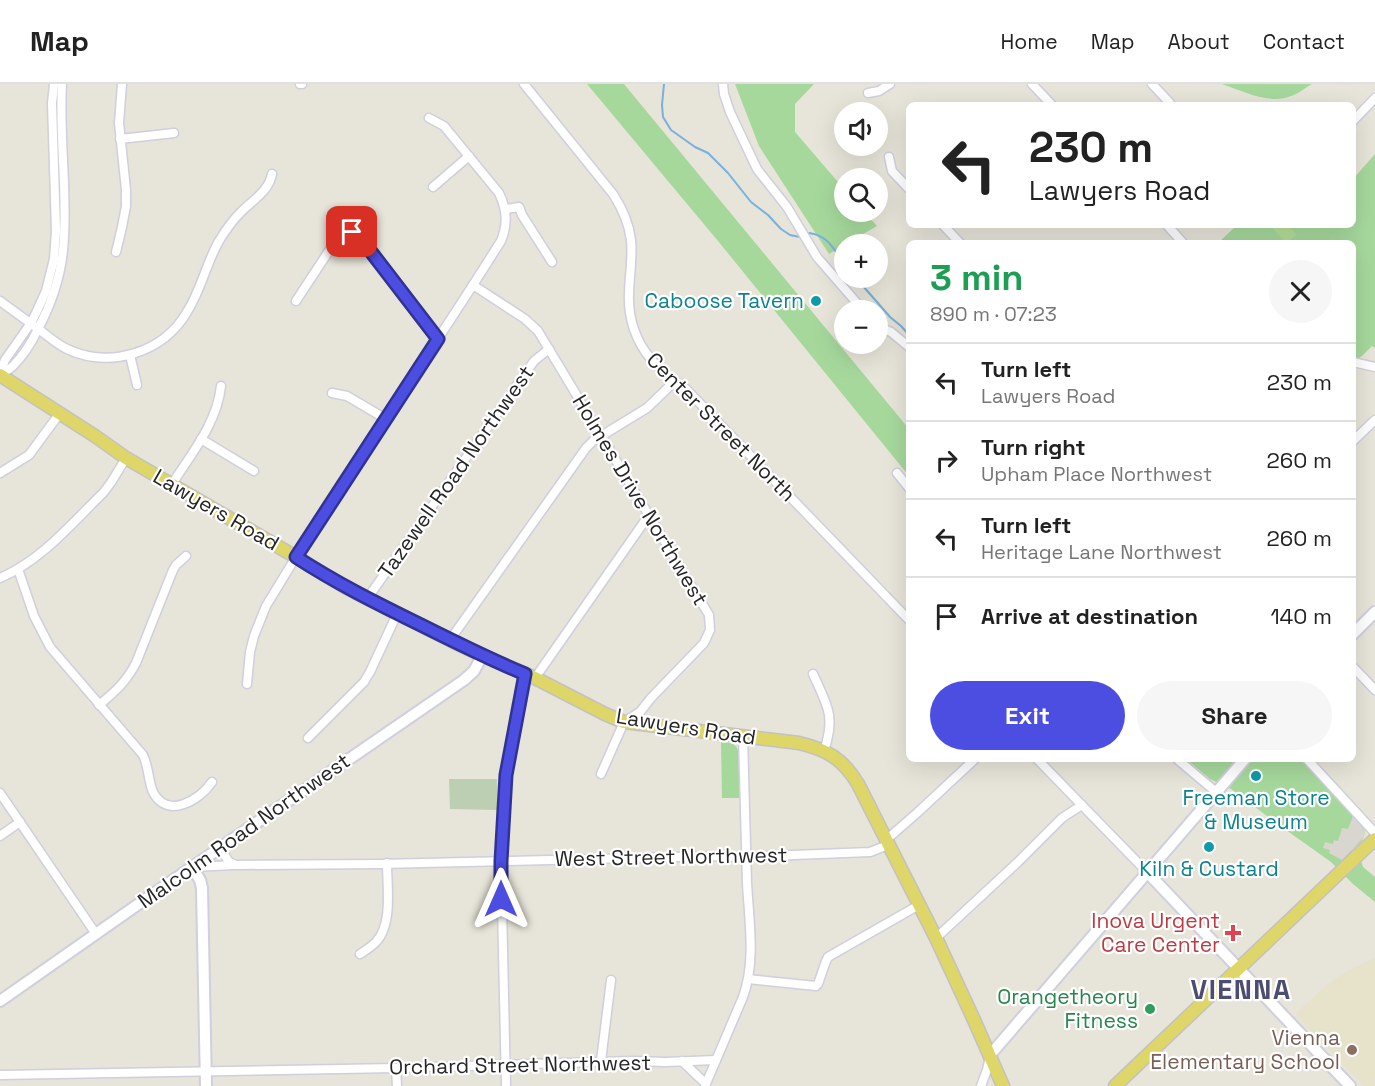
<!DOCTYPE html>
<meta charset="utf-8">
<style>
:root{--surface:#fff;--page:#f6f6f6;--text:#222;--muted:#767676;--line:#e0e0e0;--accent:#4c4ee2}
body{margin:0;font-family:"Space Grotesk",sans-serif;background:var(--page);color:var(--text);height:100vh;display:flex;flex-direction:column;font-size:22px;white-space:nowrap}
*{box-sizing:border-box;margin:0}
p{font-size:20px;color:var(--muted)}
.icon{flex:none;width:33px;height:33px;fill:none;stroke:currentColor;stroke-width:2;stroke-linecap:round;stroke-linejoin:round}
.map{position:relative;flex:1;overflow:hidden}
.drawer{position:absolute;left:906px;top:156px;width:450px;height:522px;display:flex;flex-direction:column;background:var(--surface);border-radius:9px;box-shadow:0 6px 24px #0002}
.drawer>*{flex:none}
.guide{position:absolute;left:906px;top:18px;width:450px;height:126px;border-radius:9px;box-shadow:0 6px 24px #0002;background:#fff;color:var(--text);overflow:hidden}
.fabs{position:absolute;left:834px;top:18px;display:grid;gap:12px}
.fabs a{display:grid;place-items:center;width:54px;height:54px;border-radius:50%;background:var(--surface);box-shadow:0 6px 24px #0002;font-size:30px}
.pin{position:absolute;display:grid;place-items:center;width:51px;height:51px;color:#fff;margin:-26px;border-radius:12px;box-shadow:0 3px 9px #0006}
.me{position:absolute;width:66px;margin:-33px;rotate:0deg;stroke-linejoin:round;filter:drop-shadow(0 0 4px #0008)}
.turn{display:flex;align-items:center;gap:21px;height:126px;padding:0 24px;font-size:27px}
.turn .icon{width:78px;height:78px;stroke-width:2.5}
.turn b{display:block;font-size:42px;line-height:51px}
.round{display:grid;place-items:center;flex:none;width:63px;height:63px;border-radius:32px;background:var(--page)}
.overview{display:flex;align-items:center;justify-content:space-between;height:102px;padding:0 24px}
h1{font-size:36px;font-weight:600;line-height:45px;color:#1e9e55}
.action{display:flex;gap:12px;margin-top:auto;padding:12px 24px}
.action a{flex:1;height:69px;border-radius:36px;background:var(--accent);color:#fff;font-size:24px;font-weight:600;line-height:69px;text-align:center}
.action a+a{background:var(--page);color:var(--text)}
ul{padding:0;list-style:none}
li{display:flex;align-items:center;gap:18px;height:78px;padding:0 24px;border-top:2px solid var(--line)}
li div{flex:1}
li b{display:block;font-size:22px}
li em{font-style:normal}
header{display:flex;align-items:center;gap:36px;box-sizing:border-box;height:84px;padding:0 30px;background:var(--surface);border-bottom:2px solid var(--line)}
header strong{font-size:28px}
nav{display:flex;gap:33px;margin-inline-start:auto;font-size:21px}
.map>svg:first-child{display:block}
</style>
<header>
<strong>Map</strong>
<nav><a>Home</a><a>Map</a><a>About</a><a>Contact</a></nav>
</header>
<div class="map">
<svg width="1375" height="1002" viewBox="0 0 1375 1002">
<rect width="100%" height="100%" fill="#e7e4d9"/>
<!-- education -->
<path fill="#e7e3ca" d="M 1375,874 L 1375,1002 L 1364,1002 L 1295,930 L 1329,899 L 1349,886 Z"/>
<!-- green -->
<g fill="#a6d89c">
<path d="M 587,0 L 624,0 L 909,345 L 909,392 L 718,157 Z"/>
<path d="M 735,0 L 814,0 L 795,20 L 795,48 L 844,105 L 844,128 L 864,128 L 877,142 L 829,170 L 759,62 Z"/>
<path d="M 1222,0 L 1312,0 C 1305,4 1298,10 1291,12 C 1270,21 1242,7 1222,0 Z"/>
<path d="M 1375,70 L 1375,264 L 1372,262 L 1362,272 L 1353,278 L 1353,159 L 1218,159 L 1237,141 L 1353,141 L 1353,95 Z"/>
<path d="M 721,658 C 729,659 735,658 738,666 L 740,714 L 722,714 Z"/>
<path d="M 1186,675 L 1233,675 L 1231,677 L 1242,687 L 1253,675 L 1302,675 L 1330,703 L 1364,745 C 1367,756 1358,760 1351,767 L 1357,764 L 1363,783 L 1375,793 L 1375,818 L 1353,800 L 1331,778 L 1279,741 L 1231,705 L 1210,695 Z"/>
</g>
<!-- cemetery -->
<path fill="#bccfb3" d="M 449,695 L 497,695 L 497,726 L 450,725 Z"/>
<!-- pitch -->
<path fill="#b5de99" d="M 1272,141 L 1288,141 L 1297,151 L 1286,159 L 1271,142 Z"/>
<!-- plaza -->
<path fill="#d8d6cf" d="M 1353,732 L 1364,746 L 1364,753 L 1342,776 L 1329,769 L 1330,766 L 1323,764 L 1325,758 L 1333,760 L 1334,756 L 1338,757 L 1342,744 L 1348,745 Z"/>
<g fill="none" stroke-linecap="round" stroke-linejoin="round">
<!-- stream -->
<g stroke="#78b1de" stroke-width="2">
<path d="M 664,0 L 662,21 L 663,33 L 671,46 L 695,63 L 708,69 L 728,89 L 751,118 L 768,131 L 781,145 L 790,151 L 800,153"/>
<path d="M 809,149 C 829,152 833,165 844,179"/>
<path d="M 856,194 L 890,233 L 901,242 L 909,251"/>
</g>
<!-- minor casing -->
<g stroke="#cfcfde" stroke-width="11">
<g id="minor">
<path d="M 300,0 L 302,0"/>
<path d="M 524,0 L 613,110 C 622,124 629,139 631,156 C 633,175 629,193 629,211 C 628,234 636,258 651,275 C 661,287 674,296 686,305 L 909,536"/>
<path d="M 723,0 L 724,10 L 730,28 L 757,85 L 787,123 L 817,173 L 863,226"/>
<path d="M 1032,0 L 1052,21"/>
<path d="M 1152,0 L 1170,19"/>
<path d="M 868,9 L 879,7 L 890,0"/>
<path d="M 1353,37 L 1375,14"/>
<path d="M 120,55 L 174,49"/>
<path d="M 889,73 L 892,87 L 909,105"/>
<path d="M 433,103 L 469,72"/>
<path d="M 506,125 L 519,123 L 522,131 L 552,178"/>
<path d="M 347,131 L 348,147"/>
<path d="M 943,141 L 960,159"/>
<path d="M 1167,141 L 1183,159"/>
<path d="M 116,168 L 122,143 L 126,122 L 126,106 L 119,39 L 122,0"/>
<path d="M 473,201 L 525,235 L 538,247 L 709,531 L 710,546 L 704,559 L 651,614 L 640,628 L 624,638 L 601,690"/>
<path d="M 0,217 C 12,226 25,235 37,244 C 47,251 56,260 67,265 C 110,285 163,269 187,228 C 201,206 206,180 219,157 C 225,147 233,136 241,128 C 253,116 269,107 272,90"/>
<path d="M 296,217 L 340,150 C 352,143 358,151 365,160 L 438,255"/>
<path d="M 878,243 L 891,248 L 909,263"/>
<path d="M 130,271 L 137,301"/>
<path d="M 1353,278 L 1375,283"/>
<path d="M 0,290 L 5,276 L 31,239 L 36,229 L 46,207 L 54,175 L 56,147 L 52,19 L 54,0"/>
<path d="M 0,291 C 4,288 8,286 12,283 C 22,273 32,258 38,245 C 53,217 63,185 64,152 C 67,102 59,51 62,0"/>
<path d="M 332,309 L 347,312 L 386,335"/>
<path d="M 201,355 L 254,387"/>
<path d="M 1353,357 L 1375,336"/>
<path d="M 0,389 L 29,371 L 60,329"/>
<path d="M 897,389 L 909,404"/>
<path d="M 172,400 C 192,369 217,339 221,302"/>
<path d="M 18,485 L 34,532 L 50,563 L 143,671 C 149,683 148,697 153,708 C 167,736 200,716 212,698"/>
<path d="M 0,494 C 42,476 72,439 104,408 L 112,397 L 126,374"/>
<path d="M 367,515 L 534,277 L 549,265"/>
<path d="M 450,556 L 586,364 L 593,357 L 647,324 L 675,297"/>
<path d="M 1353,583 L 1375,606"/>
<path d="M 813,590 C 827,621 836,632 824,667"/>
<path d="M 535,594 L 649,431"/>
<path d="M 247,600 L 250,568 L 254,552 L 266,522 L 296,473 L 473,201 L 501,157 C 508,140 507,126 499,109 L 444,42 L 429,34"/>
<path d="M 99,621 C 116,607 126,598 136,579 L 173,486 L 176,481 L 186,472"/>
<path d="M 308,654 L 364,598 L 370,588 L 397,530"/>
<path d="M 1037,675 L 1147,788"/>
<path d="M 1177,675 L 1216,708"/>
<path d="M 1307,675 L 1375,749"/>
<path d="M 0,709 L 96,850"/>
<path d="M 0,752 L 20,738"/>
<path d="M 886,756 L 917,729 L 975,675"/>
<path d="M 220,764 L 229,778 L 236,781 L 380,780 L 719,772 L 741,773 L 870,768 L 888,761"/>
<path d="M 193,783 L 234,781"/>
<path d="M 936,854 L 1018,778 L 1062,734 L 1082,721"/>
<path d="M 360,870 C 366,866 371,863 376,858 C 393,840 387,803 387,779"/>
<path d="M 748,895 L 816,902 L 818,900 L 826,877 L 828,873 L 919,821"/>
<path d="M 601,977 L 611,896"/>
<path d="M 682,977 L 706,1000"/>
<path d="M 396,984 L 397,1002"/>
<path d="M 0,991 L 396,984 L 633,977 L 666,978 L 716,976"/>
<path d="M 506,1002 L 501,777 L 506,691 L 525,590"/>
<path d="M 705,1002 L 743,913 C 756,877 749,837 747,799 C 746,750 744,701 743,652"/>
<path d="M 981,1002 L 987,986 L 990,972"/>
</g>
</g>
<!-- tertiary casing -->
<g stroke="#cfcfde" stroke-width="14">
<g id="tertiary">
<path d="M 1353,550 L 1375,528"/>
<path d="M 192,783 L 200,796 L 202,804 L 206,1002"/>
<path d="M 1147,788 L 1350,1002"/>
<path d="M 990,971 L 1245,675"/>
</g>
</g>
<!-- secondary casing -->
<g stroke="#cfcfde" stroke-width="14">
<path id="secondary" d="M 0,917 L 140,819 L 464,596 L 474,587 L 482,572"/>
</g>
<!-- primary casing -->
<g stroke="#c2c2c2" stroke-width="15">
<g id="primary">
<path d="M 0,291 L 95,352 L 126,374 L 296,473 L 347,504 L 460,561 L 488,574 L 535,594 L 605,630 L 624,638 L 799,659 C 828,666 843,675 858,700 L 936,854 L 974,936 L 1003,1002"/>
<path d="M 1115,1002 L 1375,755"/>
</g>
</g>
<!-- minor -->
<use href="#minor" stroke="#fff" stroke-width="8"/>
<!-- tertiary -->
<use href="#tertiary" stroke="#fff" stroke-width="10"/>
<!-- secondary -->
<use href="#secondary" stroke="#fff" stroke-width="10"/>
<!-- primary -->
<use href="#primary" stroke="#ded668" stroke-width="12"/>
</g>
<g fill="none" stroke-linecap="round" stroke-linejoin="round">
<!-- route casing -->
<g stroke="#313393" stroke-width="15">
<path id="route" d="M 352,148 L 357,150 L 365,160 L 438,255 L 296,473 C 336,499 378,520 421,541 C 455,558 489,575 525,590 L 506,691 L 501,777 L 501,815"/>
</g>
<!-- route -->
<use href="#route" stroke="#4c4ee2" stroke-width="10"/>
</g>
<!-- markers -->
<g fill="#0f9aa8" stroke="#fff" stroke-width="2">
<circle cx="816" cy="217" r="6"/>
<circle cx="1256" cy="692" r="6"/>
<circle cx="1209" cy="763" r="6"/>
</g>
<path fill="#e0444e" stroke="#fff" stroke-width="2" d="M1230 840h6v6h6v6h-6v6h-6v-6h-6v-6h6z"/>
<circle fill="#2e9e5b" stroke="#fff" stroke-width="2" cx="1150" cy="925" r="6"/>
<circle fill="#8d6e63" stroke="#fff" stroke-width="2" cx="1352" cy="966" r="6"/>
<g text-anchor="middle" stroke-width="4.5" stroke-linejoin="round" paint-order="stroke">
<!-- culture labels -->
<g font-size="21" fill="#0d838f" stroke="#fff">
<text x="804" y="224" text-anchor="end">Caboose Tavern</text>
<text x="1256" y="721">Freeman Store<tspan x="1256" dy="24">&amp; Museum</tspan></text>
<text x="1209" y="792">Kiln &amp; Custard</text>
</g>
<!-- street labels -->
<g font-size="21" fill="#262626" stroke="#fff">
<text transform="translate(721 343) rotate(45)" y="7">Center Street North</text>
<text transform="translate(456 388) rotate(-55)" y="7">Tazewell Road Northwest</text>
<text transform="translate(640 416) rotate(59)" y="7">Holmes Drive Northwest</text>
<text transform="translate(216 426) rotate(30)" y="7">Lawyers Road</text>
<text transform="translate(686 643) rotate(9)" y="7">Lawyers Road</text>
<text transform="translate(244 747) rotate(-35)" y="7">Malcolm Road Northwest</text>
<text transform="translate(671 773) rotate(-1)" y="7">West Street Northwest</text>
<text transform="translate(520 981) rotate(-1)" y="7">Orchard Street Northwest</text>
</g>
<!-- health labels -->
<g font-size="21" fill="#be3a42" stroke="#fff" text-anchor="end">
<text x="1220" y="844">Inova Urgent<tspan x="1220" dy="24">Care Center</tspan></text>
</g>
<!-- leisure labels -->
<g font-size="21" fill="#27864d" stroke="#fff" text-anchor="end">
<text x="1138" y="920">Orangetheory<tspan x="1138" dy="24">Fitness</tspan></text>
</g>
<!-- education labels -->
<g font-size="21" fill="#785e54" stroke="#fff" text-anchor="end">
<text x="1340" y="961">Vienna<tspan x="1340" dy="24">Elementary School</tspan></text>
</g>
<!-- district labels -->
<g font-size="27" font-weight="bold" letter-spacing="1.5" fill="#4d4d71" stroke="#fff">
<text x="1241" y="915">VIENNA</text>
</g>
</g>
</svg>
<div class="fabs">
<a><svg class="icon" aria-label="sound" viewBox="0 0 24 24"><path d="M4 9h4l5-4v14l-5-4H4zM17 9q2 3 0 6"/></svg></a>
<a><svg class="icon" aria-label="search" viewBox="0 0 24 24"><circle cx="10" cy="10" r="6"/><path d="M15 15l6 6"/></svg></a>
<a>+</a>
<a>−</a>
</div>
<div class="pin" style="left:352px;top:148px;background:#d93025"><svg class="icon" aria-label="arrive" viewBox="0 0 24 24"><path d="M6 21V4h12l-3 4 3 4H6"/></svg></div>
<svg class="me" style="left:501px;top:815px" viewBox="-20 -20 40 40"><path d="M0-17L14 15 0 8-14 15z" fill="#4c4ee2" stroke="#fff" stroke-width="4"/></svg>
<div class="guide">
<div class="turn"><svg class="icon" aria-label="left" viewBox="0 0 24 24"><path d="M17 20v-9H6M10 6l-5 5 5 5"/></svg><div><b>230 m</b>Lawyers Road</div></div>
</div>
<section class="drawer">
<div class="overview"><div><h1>3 min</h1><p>890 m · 07:23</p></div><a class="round"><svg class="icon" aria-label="close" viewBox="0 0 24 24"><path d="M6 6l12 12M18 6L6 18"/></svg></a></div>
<ul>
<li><svg class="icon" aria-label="left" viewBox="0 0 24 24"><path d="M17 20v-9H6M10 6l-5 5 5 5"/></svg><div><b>Turn left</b><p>Lawyers Road</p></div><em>230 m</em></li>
<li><svg class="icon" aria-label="right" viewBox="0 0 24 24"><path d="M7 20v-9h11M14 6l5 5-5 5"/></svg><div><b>Turn right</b><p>Upham Place Northwest</p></div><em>260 m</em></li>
<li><svg class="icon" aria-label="left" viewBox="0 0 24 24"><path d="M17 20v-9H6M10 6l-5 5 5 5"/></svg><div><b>Turn left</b><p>Heritage Lane Northwest</p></div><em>260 m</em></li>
<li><svg class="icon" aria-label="arrive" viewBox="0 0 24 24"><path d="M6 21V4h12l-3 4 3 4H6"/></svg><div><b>Arrive at destination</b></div><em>140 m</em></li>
</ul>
<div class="action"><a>Exit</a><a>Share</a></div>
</section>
</div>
